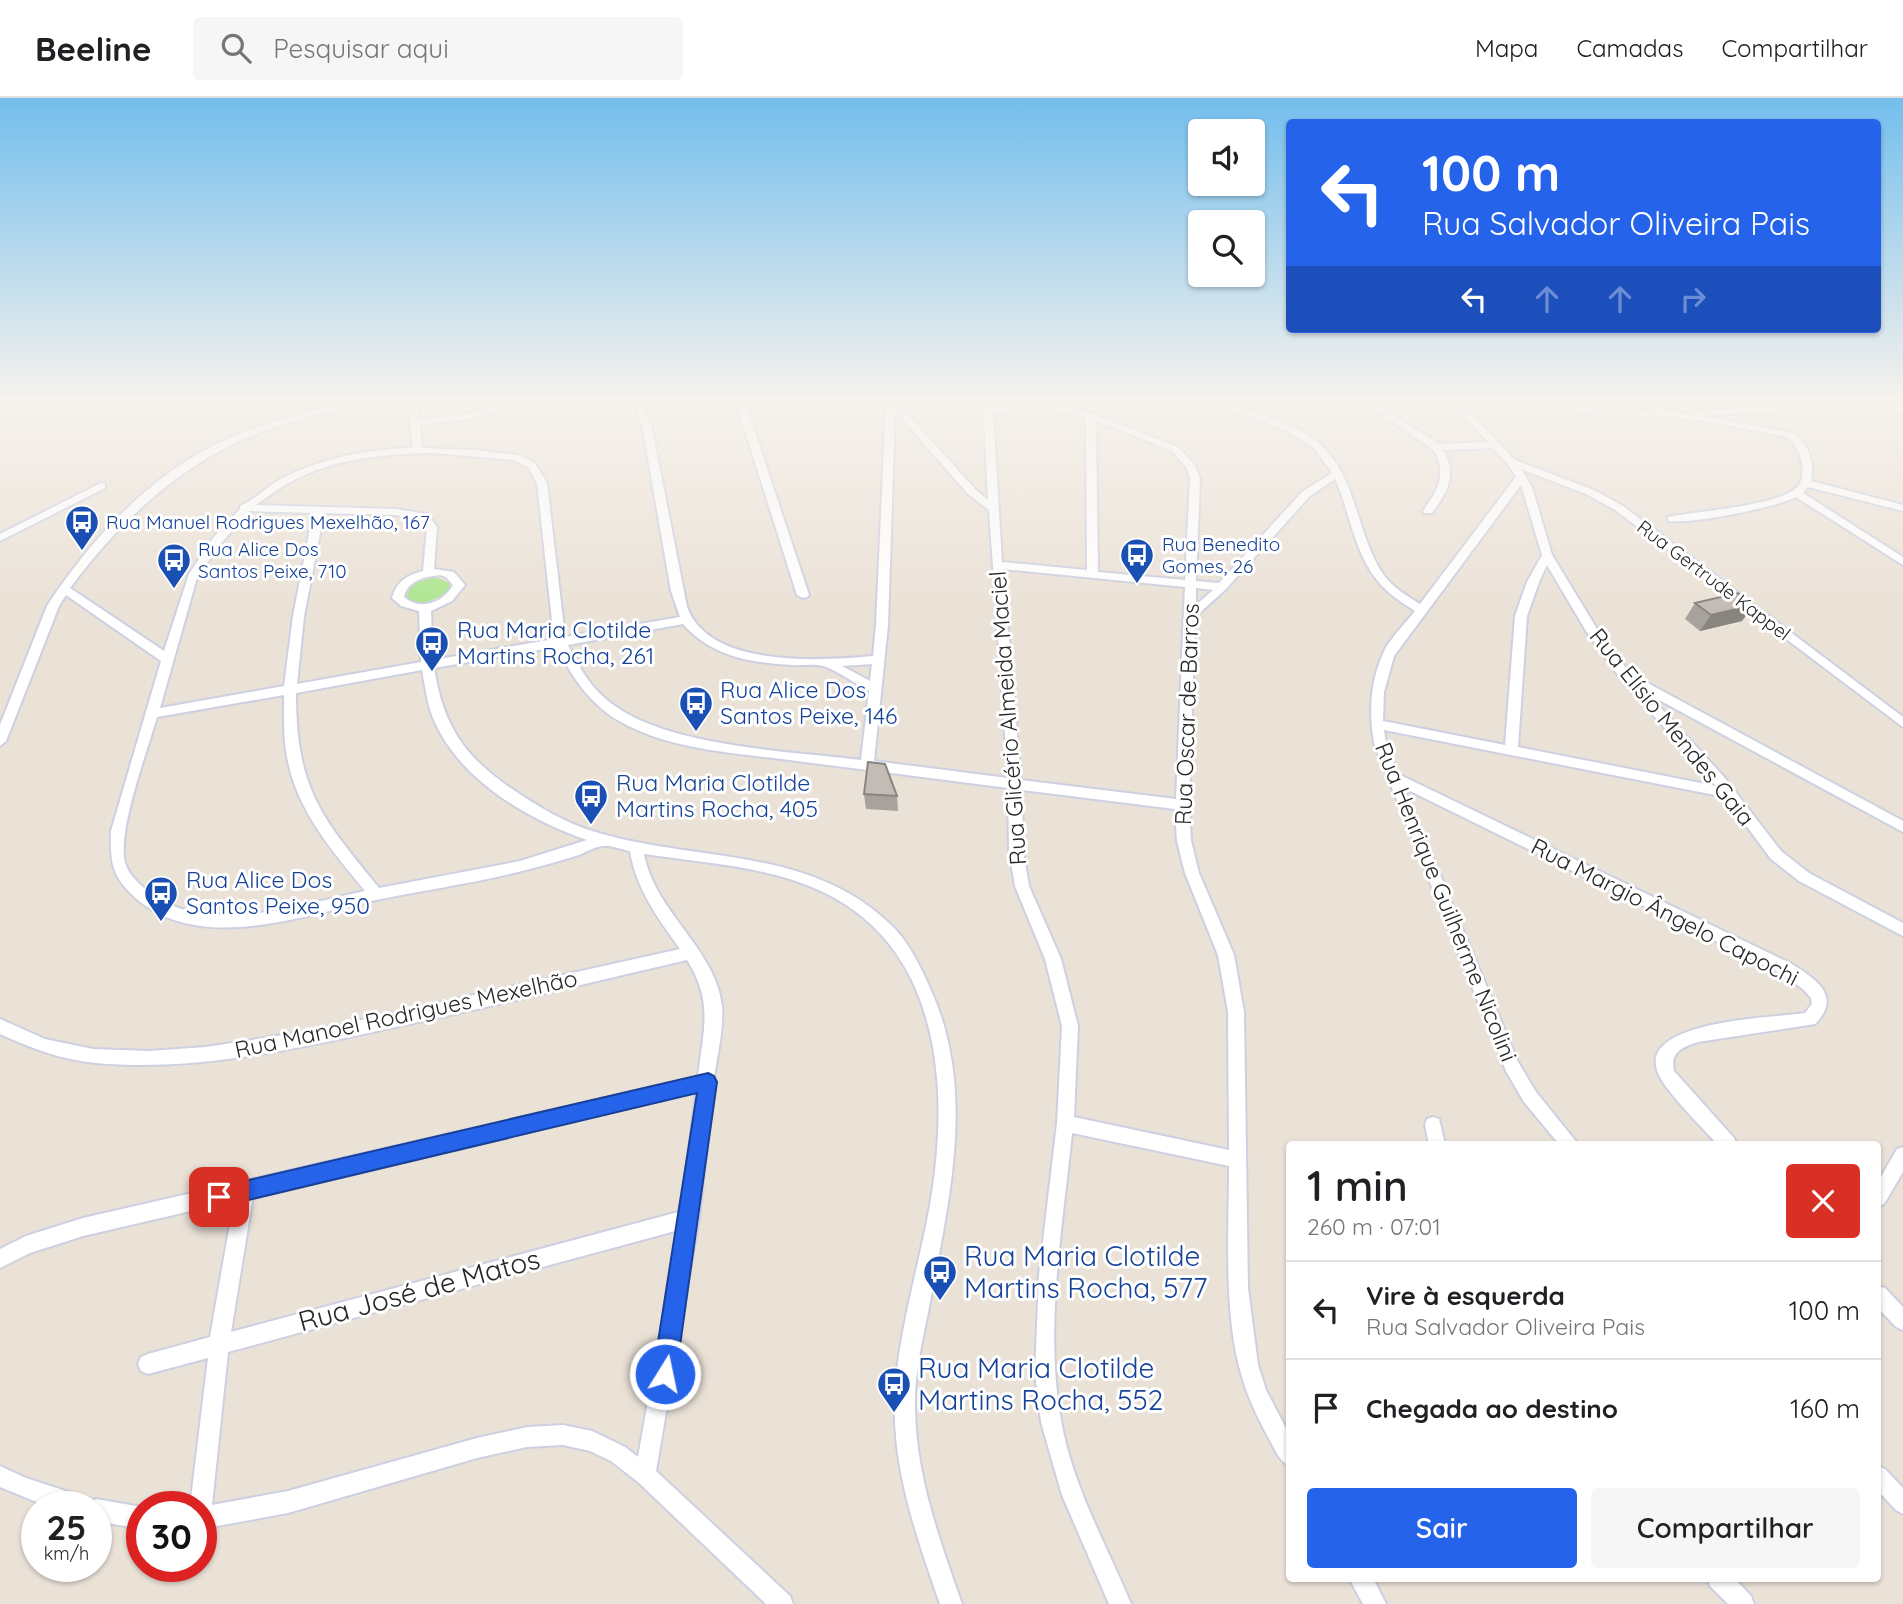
<!DOCTYPE html>
<html lang="pt">
<meta charset="utf-8">
<style>
:root{--surface:#fff;--page:#f6f6f6;--text:#202124;--muted:#757577;--line:#e0e0e0;--accent:#2563eb}
body{margin:0;font-family:Quicksand,sans-serif;background:var(--page);color:var(--text);height:100vh;display:flex;flex-direction:column;font-size:26px;white-space:nowrap}
*{box-sizing:border-box;margin:0}
p{font-size:23px;color:var(--muted)}
.icon{flex:none;width:38px;height:38px;fill:none;stroke:currentColor;stroke-width:2;stroke-linecap:round;stroke-linejoin:round}
.map{position:relative;flex:1;overflow:hidden}
.sheet{position:absolute;left:1286px;top:1043px;width:595px;height:441px;display:flex;flex-direction:column;background:var(--surface);border-radius:7px;box-shadow:0 2px 5px #0004}
.sheet>*{flex:none}
.top-card{position:absolute;left:1286px;top:21px;width:595px;height:214px;border-radius:7px;box-shadow:0 2px 5px #0004;background:#2563eb;color:#fff;overflow:hidden}
.tools{position:absolute;left:1188px;top:21px;display:grid;gap:14px}
.tools a{display:grid;place-items:center;width:77px;height:77px;border-radius:7px;background:var(--surface);box-shadow:0 2px 5px #0004;font-size:35px}
.speed{position:absolute;left:21px;top:1393px;display:flex;gap:14px;font-size:35px;font-weight:700;text-align:center}
.speed>*{display:grid;place-content:center;width:91px;height:91px;border-radius:50%;background:var(--surface);box-shadow:0 2px 5px #0004;line-height:1}
.speed small{font-size:18px;font-weight:400}
.speed .limit{border:10px solid #d22;background:#fff;color:#111}
.pin{position:absolute;display:grid;place-items:center;width:60px;height:60px;color:#fff;margin:-30px;border-radius:14px;box-shadow:0 4px 10px #0006}
.me{position:absolute;width:77px;margin:-38px;rotate:10deg;stroke-linejoin:round;filter:drop-shadow(0 0 5px #0008)}
.turn{display:flex;align-items:center;gap:24px;height:147px;padding:0 21px;font-size:32px}
.turn .icon{width:91px;height:91px;stroke-width:2.5}
.turn b{display:block;font-size:49px;line-height:60px}
.lanes{display:flex;align-items:center;height:66px;padding:0 21px;background:#0003;justify-content:center;gap:35px;direction:ltr}
.lanes .off{opacity:.35}
.round{display:grid;place-items:center;flex:none;width:74px;height:74px;border-radius:7px;background:var(--page)}
.overview{display:flex;align-items:center;justify-content:space-between;height:119px;padding:0 21px}
h1{font-size:42px;font-weight:600;line-height:52px}
.cta{display:flex;gap:14px;margin-top:auto;padding:14px 21px}
.cta a{flex:1;height:80px;border-radius:7px;background:var(--accent);color:#fff;font-size:28px;font-weight:600;line-height:80px;text-align:center}
.cta a+a{background:var(--page);color:var(--text)}
ul{padding:0;list-style:none}
li{display:flex;align-items:center;gap:21px;height:98px;padding:0 21px;border-top:2px solid var(--line)}
li div{flex:1}
li b{display:block;font-size:26px}
li em{font-style:normal}
header{display:flex;align-items:center;gap:42px;box-sizing:border-box;height:98px;padding:0 35px;background:var(--surface);border-bottom:2px solid var(--line)}
header strong{font-size:33px}
nav{display:flex;gap:38px;margin-inline-start:auto;font-size:24px}
.search{width:490px;height:63px;background:var(--page);display:flex;align-items:center;gap:18px;box-sizing:border-box;padding:0 24px;border-radius:7px;color:var(--muted);font-size:26px}
.map>svg:first-child{display:block}
</style>
<header>
<strong>Beeline</strong>
<div class="search"><svg class="icon" aria-label="search" viewBox="0 0 24 24"><circle cx="10" cy="10" r="6"/><path d="M15 15l6 6"/></svg>Pesquisar aqui</div>
<nav><a>Mapa</a><a>Camadas</a><a>Compartilhar</a></nav>
</header>
<div class="map">
<svg width="1903" height="1506" viewBox="0 0 1903 1506">
<rect width="100%" height="100%" fill="#ebe2d7"/>
<!-- green -->
<path fill="#ade590" d="M 436,479 L 450,485 L 448,495 L 425,505 L 409,503 L 406,497 L 413,485 Z"/>
<g fill="none" stroke-linecap="round" stroke-linejoin="round">
<!-- minor casing -->
<g stroke="#cdd0e1" stroke-width="4">
<g id="minor">
<path d="M 373,298 L 389,298 C 378,305 362,306 349,309 C 326,315 304,320 282,327 C 193,354 125,416 70,490 L 164,553 L 189,476 L 213,440 L 240,411 L 240,408 C 255,402 267,388 281,381 C 321,360 368,351 413,350 L 407,298 L 417,298 L 419,322 L 477,314 L 522,298 L 535,298 L 482,319 L 420,327 L 422,350 L 475,352 L 518,357 L 535,365 L 547,385 L 565,539 L 680,519 L 671,493 L 642,326 L 636,311 L 625,298 L 635,298 L 645,311 L 651,326 L 687,509 C 709,570 820,563 873,558 L 876,527 L 886,303 L 883,298 L 896,298 L 895,302 L 976,392 L 988,402 L 983,298 L 993,298 L 993,309 L 1049,305 L 1094,316 L 1178,349 L 1194,366 L 1200,380 L 1196,483 L 1219,485 L 1302,394 L 1332,375 L 1314,350 L 1289,334 L 1194,298 C 1216,298 1239,308 1260,316 C 1281,323 1305,331 1321,347 C 1358,382 1356,436 1383,476 C 1392,489 1407,498 1420,506 L 1516,379 L 1508,366 L 1493,350 L 1443,352 C 1458,376 1447,395 1432,415 L 1424,415 L 1423,413 C 1438,392 1448,375 1433,351 L 1386,320 L 1361,298 L 1371,298 L 1392,316 L 1439,346 L 1488,344 L 1445,298 L 1454,298 L 1515,362 L 1594,392 L 1623,408 L 1903,619 L 1903,629 L 1615,412 L 1586,396 L 1521,371 L 1532,389 L 1552,457 L 1597,531 L 1635,582 L 1642,582 L 1903,723 L 1903,734 L 1648,596 L 1724,679 L 1781,753 L 1809,775 L 1903,825 L 1903,838 L 1799,783 L 1771,761 L 1725,699 L 1384,632 L 1386,645 L 1398,676 L 1790,865 C 1815,880 1843,898 1815,926 L 1698,944 C 1682,949 1670,954 1674,973 L 1734,1040 L 1737,1046 L 1717,1046 C 1702,1029 1672,1000 1661,981 C 1626,922 1774,920 1805,915 L 1812,906 L 1811,900 L 1803,891 L 1780,875 L 1404,690 L 1518,964 L 1536,994 L 1578,1046 L 1559,1046 L 1524,1004 L 1506,973 L 1374,645 C 1369,616 1370,585 1382,558 C 1388,542 1404,527 1415,513 C 1401,504 1387,495 1377,482 C 1354,454 1350,414 1335,381 L 1310,398 L 1226,491 L 1195,519 L 1189,707 L 1191,743 L 1199,775 L 1234,857 L 1244,914 L 1248,1190 L 1258,1267 L 1266,1292 L 1290,1338 L 1290,1368 C 1278,1363 1274,1349 1268,1339 C 1258,1320 1248,1300 1242,1279 C 1223,1217 1229,1133 1229,1068 L 1072,1035 C 1063,1127 1044,1229 1061,1322 C 1072,1387 1106,1446 1131,1506 L 1109,1506 L 1062,1397 L 1041,1324 L 1035,1276 L 1039,1177 L 1057,1025 L 1062,928 L 1045,861 L 1015,788 L 1009,753 L 1008,690 C 938,681 867,672 797,663 C 739,655 673,653 621,624 C 590,607 572,579 557,549 L 434,570 C 443,626 463,657 509,689 C 537,708 566,726 599,735 C 701,765 814,748 895,831 C 912,849 923,874 933,897 C 976,997 948,1106 929,1209 C 923,1240 915,1271 915,1303 C 914,1373 939,1441 962,1506 L 940,1506 C 917,1440 892,1371 895,1300 C 897,1238 919,1169 930,1107 C 950,994 942,852 825,795 C 770,768 704,765 644,756 C 655,815 717,852 722,909 C 724,930 717,959 714,980 L 716,984 L 713,990 L 699,1120 L 656,1373 L 790,1498 L 793,1506 L 766,1506 L 638,1384 L 611,1363 L 590,1353 L 563,1347 L 527,1349 L 477,1360 L 288,1415 L 201,1431 L 201,1409 L 190,1409 L 208,1260 L 148,1276 L 141,1273 L 138,1266 L 141,1259 L 148,1256 L 210,1239 L 234,1103 L 83,1138 L 30,1155 L 0,1170 L 0,1151 L 26,1138 L 83,1120 L 698,979 C 703,933 714,904 687,862 C 588,885 490,909 391,930 C 294,951 196,974 96,965 C 62,962 31,950 0,936 L 0,921 L 45,941 L 93,951 L 149,953 L 206,949 L 321,931 L 680,851 C 658,820 636,791 630,753 C 622,752 611,747 604,748 C 596,748 586,754 579,757 C 560,763 541,768 522,773 C 474,785 425,792 376,802 C 304,817 204,855 139,803 C 112,780 110,766 111,733 L 161,563 L 66,497 L 59,508 L 6,643 L 0,648 L 0,627 L 47,508 C 90,442 153,373 229,340 C 275,320 324,310 373,298 ZM 1049,311 L 1086,320 L 1087,472 L 1002,464 L 993,314 ZM 895,313 L 968,396 L 989,412 L 1008,680 L 874,663 L 888,527 ZM 1096,323 L 1172,353 L 1186,369 L 1190,380 L 1185,482 L 1098,474 ZM 434,355 L 513,362 L 528,369 L 537,385 L 554,541 L 433,562 L 431,513 L 452,503 L 465,487 L 454,474 L 434,471 L 437,429 L 427,416 L 395,411 L 256,407 C 266,400 276,392 287,386 C 332,360 383,356 434,355 ZM 1521,387 L 1542,457 L 1527,484 L 1515,518 L 1505,647 L 1383,623 L 1384,594 L 1394,558 ZM 250,413 L 313,415 L 293,518 L 284,588 L 160,610 L 196,483 L 216,451 ZM 324,415 L 395,417 L 420,421 L 427,429 L 423,473 C 407,477 396,484 392,500 L 401,508 L 419,513 L 421,564 L 297,586 L 304,518 ZM 1547,467 L 1586,533 L 1620,580 L 1716,688 L 1518,649 L 1527,518 L 1539,484 ZM 1003,471 L 1185,489 L 1176,701 L 1021,682 ZM 440,477 L 446,479 L 453,487 C 443,505 420,513 404,499 C 408,482 424,479 440,477 ZM 1196,490 L 1213,492 L 1196,507 ZM 683,526 C 712,559 752,565 793,567 C 803,568 817,565 826,569 C 840,574 855,586 869,593 L 861,662 C 790,653 669,649 612,606 C 591,591 579,569 568,547 ZM 872,566 L 870,583 L 842,568 ZM 422,572 C 425,588 427,605 433,620 C 458,681 528,722 587,742 L 520,763 L 379,790 C 321,719 296,691 296,595 ZM 284,597 C 284,620 283,645 289,668 C 300,716 334,755 365,793 C 298,807 202,841 144,790 C 135,782 125,772 124,759 C 121,722 146,657 157,619 ZM 1022,692 L 1175,711 L 1177,743 L 1185,775 L 1218,857 L 1228,914 L 1229,1052 L 1074,1019 L 1078,928 L 1061,861 L 1029,788 L 1023,753 ZM 696,994 L 682,1113 L 231,1234 L 253,1098 ZM 679,1132 L 638,1359 L 625,1349 L 592,1333 L 563,1327 L 527,1329 L 477,1340 L 288,1393 L 212,1407 L 228,1254 Z"/>
<path d="M 734,298 L 743,298 L 809,497 L 807,499 L 803,500 L 797,497 Z"/>
<path d="M 1540,298 C 1555,298 1567,306 1582,308 C 1606,312 1630,311 1654,312 L 1636,298 L 1646,298 L 1668,313 L 1695,317 L 1696,313 L 1699,312 L 1730,310 L 1713,298 L 1724,298 L 1742,310 L 1873,301 L 1903,310 L 1903,316 L 1873,307 L 1702,318 L 1792,335 C 1809,345 1815,365 1811,383 L 1903,407 L 1903,413 L 1808,389 L 1803,395 L 1903,459 L 1903,467 L 1796,399 C 1773,410 1693,426 1668,423 L 1668,419 C 1695,413 1784,408 1799,387 C 1803,381 1803,373 1802,366 C 1800,355 1796,346 1786,339 C 1751,332 1716,324 1681,320 C 1636,314 1578,327 1540,298 Z"/>
<path d="M 101,385 L 105,386 L 105,390 L 0,443 L 0,436 Z"/>
<path d="M 1433,1019 L 1439,1021 L 1445,1046 L 1429,1046 L 1425,1027 L 1427,1021 Z"/>
<path d="M 1903,1049 L 1903,1074 L 1884,1106 L 1878,1109 L 1878,1084 L 1897,1051 Z"/>
<path d="M 1878,1188 L 1885,1190 L 1903,1209 L 1903,1232 L 1896,1229 L 1878,1210 Z"/>
<path d="M 0,1368 L 26,1380 L 81,1398 L 90,1404 L 96,1401 L 142,1409 L 142,1431 L 96,1423 L 96,1409 L 49,1409 L 0,1389 Z"/>
<path d="M 1878,1368 L 1885,1371 L 1903,1390 L 1903,1416 L 1896,1412 L 1878,1393 Z"/>
<path d="M 1349,1480 L 1373,1480 L 1386,1506 L 1363,1506 Z"/>
<path d="M 1707,1480 L 1734,1480 L 1751,1498 L 1754,1506 L 1728,1506 L 1710,1488 Z"/>
</g>
</g>
<!-- minor -->
<use href="#minor" fill="#fff" fill-rule="evenodd"/>
</g>
<!-- wall -->
<g fill="#a7a29b">
<path d="M 1695,505 L 1742,523 L 1700,533 L 1685,521 Z"/>
<path d="M 864,696 L 897,698 L 898,713 L 866,711 Z"/>
</g>
<!-- shaded-wall -->
<path fill="#88847e" d="M 1754,507 L 1742,523 L 1700,533 L 1711,517 Z"/>
<!-- building -->
<g fill="#c2bcb4" stroke="#88847e" stroke-width="2">
<path d="M 1738,495 L 1754,507 L 1711,517 L 1695,505 Z"/>
<path d="M 868,664 L 885,666 L 897,698 L 864,696 Z"/>
</g>
<!-- sky -->
<linearGradient id="sky" x2="0" y2="1"><stop stop-color="#73beed"/><stop offset="0.59" stop-color="#f6f2ed"/><stop offset="1" stop-color="#f6f2ed" stop-opacity="0"/></linearGradient>
<rect width="1903" height="509" fill="url(#sky)"/>
<!-- route -->
<path fill="#2563eb" stroke="#184099" stroke-width="2" d="M 708,975 L 714,978 L 717,984 L 676,1276 L 673,1284 L 665,1288 L 657,1284 L 653,1276 L 697,995 L 219,1109 L 212,1106 L 209,1099 L 212,1092 L 219,1089 Z"/>
<!-- icons -->
<defs>
<g id="bus-pin" transform="scale(1.75)"><path d="M0 17L-7.5 6A9.5 9.5 0 1 1 7.5 6Z" fill="#1a4fb4" stroke="#fff"/><path d="M-5-6H5V4H4V6H2V4H-2V6H-4V4H-5ZM-3.5-4V0h7V-4ZM-3.5 1.2v1.5H-2V1.2ZM2 1.2v1.5H3.5V1.2Z" fill="#fff"/></g>
</defs>
<g fill-rule="evenodd">
<use href="#bus-pin" x="82" y="424"/>
<use href="#bus-pin" x="1137" y="457"/>
<use href="#bus-pin" x="174" y="462"/>
<use href="#bus-pin" x="432" y="545"/>
<use href="#bus-pin" x="696" y="605"/>
<use href="#bus-pin" x="591" y="698"/>
<use href="#bus-pin" x="161" y="795"/>
<use href="#bus-pin" x="940" y="1174"/>
<use href="#bus-pin" x="894" y="1286"/>
</g>
<g text-anchor="middle" stroke-width="6" stroke-linejoin="round" paint-order="stroke">
<!-- far-transit labels -->
<g font-size="19" fill="#164399" stroke="#fff" text-anchor="start">
<text x="106" y="431">Rua Manuel Rodrigues Mexelhão, 167</text>
<text x="1162" y="453">Rua Benedito<tspan x="1162" dy="22">Gomes, 26</tspan></text>
<text x="198" y="458">Rua Alice Dos<tspan x="198" dy="22">Santos Peixe, 710</tspan></text>
</g>
<!-- far-street labels -->
<g font-size="19" fill="#272727" stroke="#fff">
<text transform="translate(1714 482) rotate(37)" y="7">Rua Gertrude Kappel</text>
</g>
<!-- transit labels -->
<g font-size="23" fill="#164399" stroke="#fff" text-anchor="start">
<text x="457" y="540">Rua Maria Clotilde<tspan x="457" dy="26">Martins Rocha, 261</tspan></text>
<text x="720" y="600">Rua Alice Dos<tspan x="720" dy="26">Santos Peixe, 146</tspan></text>
<text x="616" y="693">Rua Maria Clotilde<tspan x="616" dy="26">Martins Rocha, 405</tspan></text>
<text x="186" y="790">Rua Alice Dos<tspan x="186" dy="26">Santos Peixe, 950</tspan></text>
</g>
<!-- street labels -->
<g font-size="23" fill="#272727" stroke="#fff">
<text transform="translate(1187 616) rotate(-88)" y="8">Rua Oscar de Barros</text>
<text transform="translate(1008 620) rotate(-94)" y="8">Rua Glicério Almeida Maciel</text>
<text transform="translate(1672 629) rotate(51)" y="8">Rua Elísio Mendes Gaia</text>
<text transform="translate(1446 804) rotate(68)" y="8">Rua Henrique Guilherme Nicolini</text>
<text transform="translate(1665 814) rotate(27)" y="8">Rua Margio Ângelo Capochi</text>
<text transform="translate(406 916) rotate(-12)" y="8">Rua Manoel Rodrigues Mexelhão</text>
</g>
<!-- near-transit labels -->
<g font-size="28" fill="#164399" stroke="#fff" text-anchor="start">
<text x="964" y="1168">Rua Maria Clotilde<tspan x="964" dy="32">Martins Rocha, 577</tspan></text>
<text x="918" y="1280">Rua Maria Clotilde<tspan x="918" dy="32">Martins Rocha, 552</tspan></text>
</g>
<!-- near-street labels -->
<g font-size="28" fill="#272727" stroke="#fff">
<text transform="translate(419 1192) rotate(-15)" y="10">Rua José de Matos</text>
</g>
</g>
</svg>
<div class="tools">
<a><svg class="icon" aria-label="sound" viewBox="0 0 24 24"><path d="M4 9h4l5-4v14l-5-4H4zM17 9q2 3 0 6"/></svg></a>
<a><svg class="icon" aria-label="search" viewBox="0 0 24 24"><circle cx="10" cy="10" r="6"/><path d="M15 15l6 6"/></svg></a>
</div>
<div class="speed"><div>25<small>km/h</small></div><div class="limit">30</div></div>
<div class="pin" style="left:219px;top:1099px;background:#d93025"><svg class="icon" aria-label="arrive" viewBox="0 0 24 24"><path d="M6 21V4h12l-3 4 3 4H6"/></svg></div>
<svg class="me" style="left:665px;top:1276px" viewBox="-20 -20 40 40"><circle r="17" fill="#2563eb" stroke="#fff" stroke-width="3"/><path d="M0-11L8 9 0 5-8 9z" fill="#fff"/></svg>
<div class="top-card">
<div class="turn"><svg class="icon" aria-label="left" viewBox="0 0 24 24"><path d="M17 20v-9H6M10 6l-5 5 5 5"/></svg><div><b>100 m</b>Rua Salvador Oliveira Pais</div></div>
<div class="lanes"><svg class="icon" aria-label="left" viewBox="0 0 24 24"><path d="M17 20v-9H6M10 6l-5 5 5 5"/></svg><svg class="icon off" aria-label="ahead" viewBox="0 0 24 24"><path d="M12 20V5M6 11l6-6 6 6"/></svg><svg class="icon off" aria-label="ahead" viewBox="0 0 24 24"><path d="M12 20V5M6 11l6-6 6 6"/></svg><svg class="icon off" aria-label="right" viewBox="0 0 24 24"><path d="M7 20v-9h11M14 6l5 5-5 5"/></svg></div>
</div>
<section class="sheet">
<div class="overview"><div><h1>1 min</h1><p>260 m · 07:01</p></div><a class="round" style="background:#d93025;color:#fff"><svg class="icon" aria-label="close" viewBox="0 0 24 24"><path d="M6 6l12 12M18 6L6 18"/></svg></a></div>
<ul>
<li><svg class="icon" aria-label="left" viewBox="0 0 24 24"><path d="M17 20v-9H6M10 6l-5 5 5 5"/></svg><div><b>Vire à esquerda</b><p>Rua Salvador Oliveira Pais</p></div><em>100 m</em></li>
<li><svg class="icon" aria-label="arrive" viewBox="0 0 24 24"><path d="M6 21V4h12l-3 4 3 4H6"/></svg><div><b>Chegada ao destino</b></div><em>160 m</em></li>
</ul>
<div class="cta"><a>Sair</a><a>Compartilhar</a></div>
</section>
</div>
